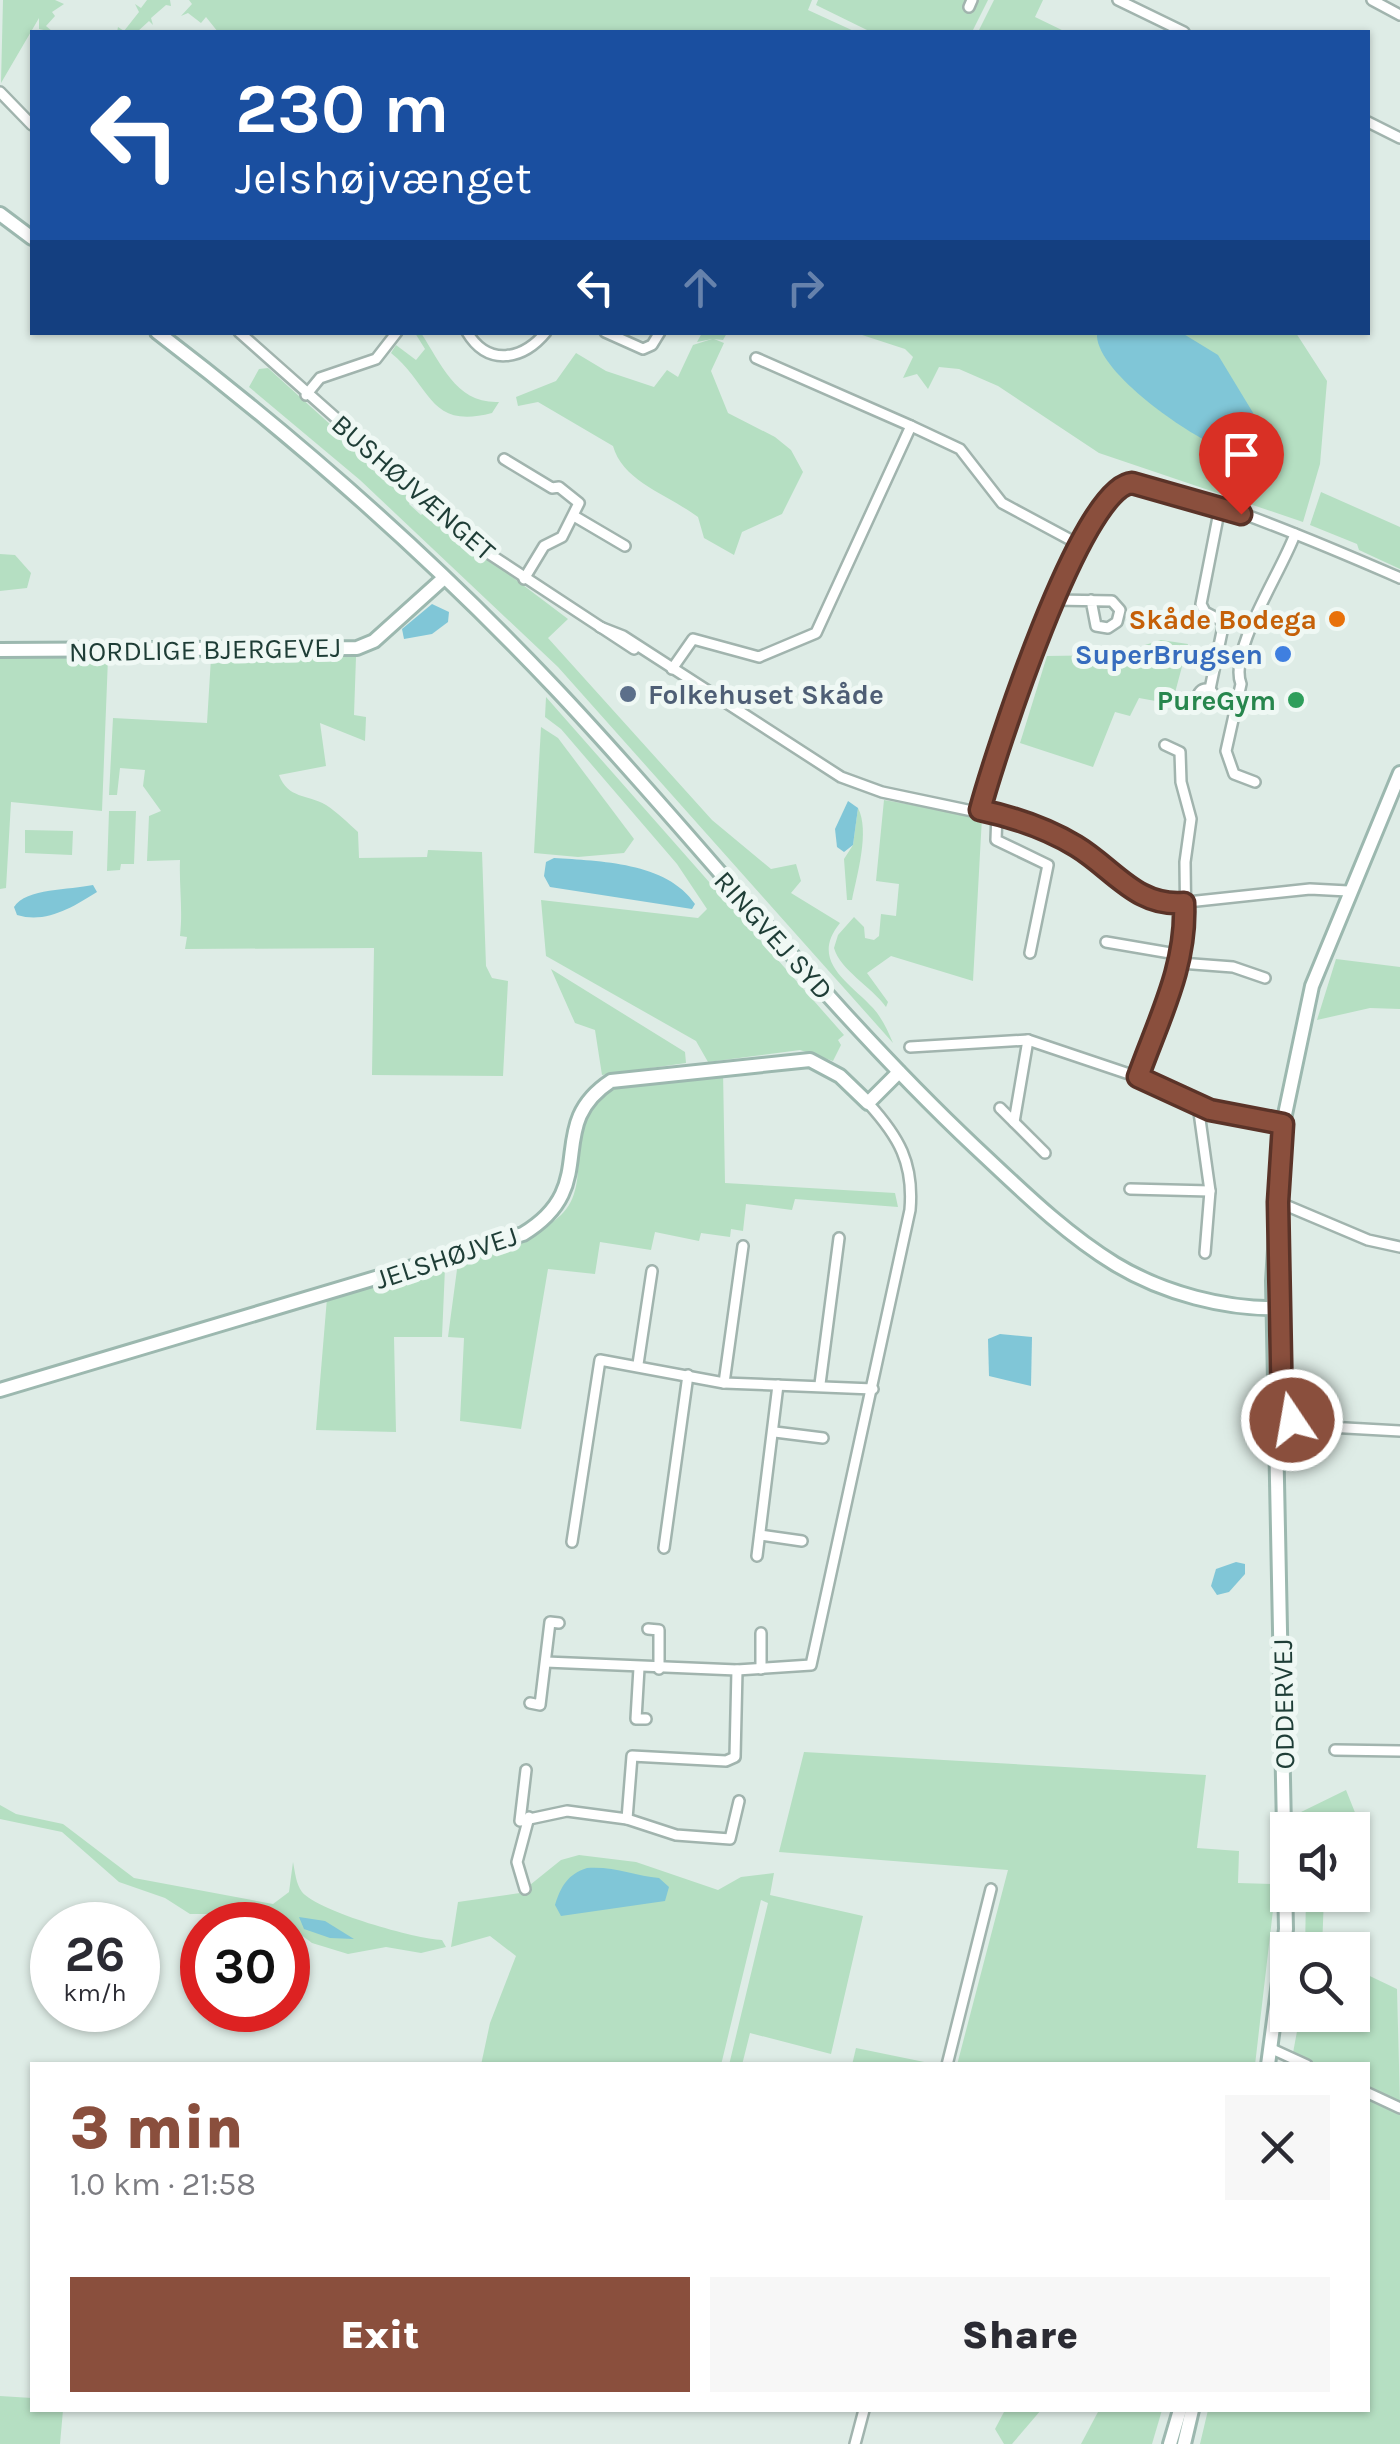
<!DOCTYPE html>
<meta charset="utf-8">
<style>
:root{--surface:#fff;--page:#f7f7f7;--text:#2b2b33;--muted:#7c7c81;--accent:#8a4f3d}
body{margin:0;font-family:Karla,sans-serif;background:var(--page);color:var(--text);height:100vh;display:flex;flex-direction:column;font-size:38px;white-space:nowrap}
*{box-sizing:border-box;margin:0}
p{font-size:32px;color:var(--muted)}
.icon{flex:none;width:55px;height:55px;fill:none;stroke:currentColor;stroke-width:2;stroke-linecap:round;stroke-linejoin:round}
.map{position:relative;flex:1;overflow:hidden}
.drawer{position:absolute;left:30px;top:2062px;width:1340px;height:350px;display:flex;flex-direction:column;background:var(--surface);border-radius:0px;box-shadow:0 2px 8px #0004}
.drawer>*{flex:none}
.hud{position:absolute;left:30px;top:30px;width:1340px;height:305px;border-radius:0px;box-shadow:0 2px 8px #0004;background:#1a4fa0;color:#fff;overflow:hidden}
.tools{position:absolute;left:1270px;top:1812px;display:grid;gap:20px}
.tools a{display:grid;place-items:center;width:100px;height:100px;border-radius:0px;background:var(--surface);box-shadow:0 2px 8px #0004;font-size:50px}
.speed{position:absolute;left:30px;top:1902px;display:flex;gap:20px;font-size:50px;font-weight:700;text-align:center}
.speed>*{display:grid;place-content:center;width:130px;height:130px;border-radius:50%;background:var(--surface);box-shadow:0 2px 8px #0004;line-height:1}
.speed small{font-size:25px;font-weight:400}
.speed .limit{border:15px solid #d22;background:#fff;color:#111}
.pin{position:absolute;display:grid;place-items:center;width:85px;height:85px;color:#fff;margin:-102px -42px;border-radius:50% 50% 50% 0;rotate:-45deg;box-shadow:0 0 10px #0007}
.pin .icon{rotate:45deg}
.me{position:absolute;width:110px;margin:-55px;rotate:348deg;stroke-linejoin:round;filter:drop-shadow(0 0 8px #0008)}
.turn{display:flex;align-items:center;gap:35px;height:210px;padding:0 40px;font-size:45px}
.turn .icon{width:130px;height:130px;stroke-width:2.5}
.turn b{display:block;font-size:70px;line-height:85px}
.lanes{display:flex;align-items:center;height:95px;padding:0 40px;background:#0003;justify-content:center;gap:50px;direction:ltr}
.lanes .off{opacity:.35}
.round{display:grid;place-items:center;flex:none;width:105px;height:105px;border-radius:0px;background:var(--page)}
.headline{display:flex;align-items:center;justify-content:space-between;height:170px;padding:0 40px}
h1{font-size:60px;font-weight:800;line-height:75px;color:var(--accent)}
.cta{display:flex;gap:20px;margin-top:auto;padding:20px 40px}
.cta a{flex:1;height:115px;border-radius:0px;background:var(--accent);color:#fff;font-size:40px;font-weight:800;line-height:115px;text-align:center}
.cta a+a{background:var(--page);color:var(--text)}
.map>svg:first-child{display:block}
</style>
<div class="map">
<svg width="1400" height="2444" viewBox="0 0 1400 2444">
<rect width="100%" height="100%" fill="#deece6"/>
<!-- green -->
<g fill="#b5dfc2">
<path d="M 3,0 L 55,0 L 64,4 L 52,12 L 55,16 L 46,26 L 53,32 L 39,29 L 39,18 L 1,83 Z"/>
<path d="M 147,0 L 170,0 L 171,6 L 166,5 L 151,18 L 153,25 L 149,21 L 137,32 L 117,32 L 118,27 L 124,31 L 139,12 L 135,4 L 141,8 Z"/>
<path d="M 189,0 L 812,0 L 808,10 L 856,32 L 218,32 L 206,17 L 201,23 L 188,13 L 181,16 L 192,4 Z"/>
<path d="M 818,0 L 988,0 L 972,32 L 871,32 L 816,5 Z"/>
<path d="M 994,0 L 1043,0 L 1035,17 L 1066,32 L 978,32 Z"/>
<path d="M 415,333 L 421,333 C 441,363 456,404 499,402 L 492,413 C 428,430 432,386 391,353 L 396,345 L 416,360 L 425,349 Z"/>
<path d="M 702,333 L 727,333 L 723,340 L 714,339 L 724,343 L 711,371 L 728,413 L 775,437 L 791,450 L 803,472 L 782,514 L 742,532 L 734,555 L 704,538 L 698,517 C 669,495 623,482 613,446 L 538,402 L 518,406 L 516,397 L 556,381 L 576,353 L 606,371 L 654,387 L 667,370 L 678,377 L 693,345 L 712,339 L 697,342 Z"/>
<path d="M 856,333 L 1296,333 L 1327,381 L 1320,464 L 1303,522 L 1099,453 L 998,386 L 959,369 L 939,367 L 928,389 L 917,374 L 903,378 L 913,357 L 905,349 Z"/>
<path d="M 268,368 L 363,454 L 370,468 L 412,499 L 409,504 L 421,515 L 425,511 L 568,619 L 548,638 L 712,820 L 771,869 L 796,864 L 801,881 L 791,893 L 840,923 C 809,961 849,982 873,1008 C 882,1018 888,1031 893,1043 L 558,667 L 360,480 L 249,387 L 259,369 Z"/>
<path d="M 1321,492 L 1400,527 L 1400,569 L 1359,550 L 1357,544 L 1310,525 Z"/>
<path d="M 0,554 L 15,555 L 31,573 L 27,588 L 0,591 Z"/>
<path d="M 1161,640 L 1188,644 L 1172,704 L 1139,698 L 1130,716 L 1115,712 L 1093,767 L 1020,743 L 1047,656 L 1113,655 Z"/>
<path d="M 0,657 L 108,658 L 102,811 L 11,802 L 6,888 L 0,889 Z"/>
<path d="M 356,657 L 354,715 L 366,717 L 365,741 L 320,723 L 326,766 L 279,775 C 288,799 307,794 326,805 C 337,812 348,823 358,832 L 359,858 L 427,857 L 428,850 L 482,852 L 486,966 L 492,978 L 508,981 L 503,1076 L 372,1075 L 374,948 L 185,949 L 187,937 L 180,936 C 183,909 179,887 180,860 L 147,861 L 149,816 L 161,811 L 143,786 L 145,770 L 120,768 L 117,795 L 109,795 L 113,718 L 207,723 L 211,658 Z"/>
<path d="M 546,697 L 844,1035 L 838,1040 L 841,1045 L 833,1061 L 800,1050 L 708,1062 L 696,1041 L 546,956 L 541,900 L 698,918 L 707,909 L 677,864 L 561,729 L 545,717 Z"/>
<path d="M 541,727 L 558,738 L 634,839 L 624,853 L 578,857 L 534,853 Z"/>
<path d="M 884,800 L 982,817 L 973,981 L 891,956 L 867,973 L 888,1002 L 886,1007 C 871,986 840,970 834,948 L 838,935 L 854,917 L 864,927 L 865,938 L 874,940 L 879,936 L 881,914 L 896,916 L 899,884 L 876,881 Z"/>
<path d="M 858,808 C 870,831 857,875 852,900 L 847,900 L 844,859 L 853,845 Z"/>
<path d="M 109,811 L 136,811 L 134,864 L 121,864 L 120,870 L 107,871 Z"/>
<path d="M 25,830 L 73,831 L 72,855 L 25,853 Z"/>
<path d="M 1336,959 L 1400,967 L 1400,1009 L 1370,1008 L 1317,1020 Z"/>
<path d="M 551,969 L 685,1052 L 686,1063 L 602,1075 L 595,1030 L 575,1023 Z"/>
<path d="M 723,1071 L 725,1183 L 895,1193 L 898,1207 L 795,1199 L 792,1210 L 746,1204 L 743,1231 L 731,1229 L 730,1237 L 701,1233 L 699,1241 L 655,1232 L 651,1250 L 600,1242 L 595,1274 L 548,1269 L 521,1429 L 460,1421 L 464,1338 L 448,1337 L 458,1262 C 496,1251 531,1242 561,1215 C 595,1184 560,1122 610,1090 C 639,1072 689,1075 723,1071 Z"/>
<path d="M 445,1268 L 442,1337 L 394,1337 L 396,1432 L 316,1430 L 327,1298 Z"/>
<path d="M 804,1752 L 1206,1775 L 1197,1848 L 1239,1851 L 1238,1883 L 1276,1884 L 1255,2065 L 957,2065 L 1008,1870 L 779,1852 Z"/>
<path d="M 1346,1790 L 1356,1815 L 1353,1835 L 1352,1830 L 1302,1830 L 1301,1812 Z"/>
<path d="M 0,1805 L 16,1814 L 63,1824 L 134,1878 L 273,1904 L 289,1892 L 293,1862 C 295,1872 296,1884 302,1892 C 319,1912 416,1939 442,1940 L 446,1947 L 421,1953 L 386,1947 L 348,1954 L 312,1943 L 288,1925 L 259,1914 L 190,1914 L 165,1898 L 119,1882 L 62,1832 L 0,1819 Z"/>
<path d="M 579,1855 L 636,1862 L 718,1890 L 741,1877 L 774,1873 L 770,1895 L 863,1916 L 831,2054 L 750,2033 L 742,2065 L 729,2065 L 768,1903 L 761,1900 L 721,2065 L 481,2065 L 490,2023 L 516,1956 L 490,1936 L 451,1947 L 458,1902 L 520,1893 L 561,1860 Z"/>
<path d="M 1306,1895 L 1324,1895 L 1322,1950 L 1305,1950 Z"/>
<path d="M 1353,1968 L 1397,1989 L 1400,2103 L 1368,2088 L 1368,2065 L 1319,2065 L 1293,2053 L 1300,2015 L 1352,2015 Z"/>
<path d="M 856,2048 L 934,2064 L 933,2065 L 852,2065 Z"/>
<path d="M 1368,2097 L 1400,2112 L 1400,2444 L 1200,2444 L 1208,2410 L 1368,2410 Z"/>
<path d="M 0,2396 L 32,2398 L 32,2410 L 63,2410 L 60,2444 L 0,2444 Z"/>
<path d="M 1005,2410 L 1041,2410 L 1012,2444 L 1004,2444 L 995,2429 Z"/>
<path d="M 1099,2410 L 1162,2410 L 1152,2444 L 1081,2444 Z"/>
</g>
<!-- water -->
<g fill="#80c6d7">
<path d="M 1097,333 L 1182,333 L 1218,355 L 1258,421 L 1262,430 L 1260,441 C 1247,446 1227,450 1213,444 C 1181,430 1094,369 1097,333 Z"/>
<path d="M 432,604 L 449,612 L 448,622 L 432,634 L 404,639 L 402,629 Z"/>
<path d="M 848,801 L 858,808 L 853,845 L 844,852 L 837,847 L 835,829 Z"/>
<path d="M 554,858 C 599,861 667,862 695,904 L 692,909 L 550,887 L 544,876 L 546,862 Z"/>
<path d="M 93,885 L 97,892 C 73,907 46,924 17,915 L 14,907 C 26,888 70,890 93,885 Z"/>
<path d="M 1000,1334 L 1032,1337 L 1031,1386 L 989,1376 L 988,1339 Z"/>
<path d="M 1236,1562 L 1245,1564 L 1245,1574 L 1229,1592 L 1217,1595 L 1211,1586 L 1216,1569 Z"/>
<path d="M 587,1868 C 614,1866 636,1876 659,1878 L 669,1887 L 665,1901 L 561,1916 L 555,1905 C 561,1886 568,1874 587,1868 Z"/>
<path d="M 299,1917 L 325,1921 L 354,1939 L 330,1938 L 304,1929 Z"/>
</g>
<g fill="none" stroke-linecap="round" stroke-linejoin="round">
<!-- street casing -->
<g stroke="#a1b4ae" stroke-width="14">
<g id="street">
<path d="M 1118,0 L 1184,32"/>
<path d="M 1372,0 L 1400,15"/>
<path d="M 969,7 L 972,0"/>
<path d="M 0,92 L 32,125"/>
<path d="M 1368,122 L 1400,138"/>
<path d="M 239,332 L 488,553 L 634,649"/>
<path d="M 467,332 C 488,367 523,360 546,332"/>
<path d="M 605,332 L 643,349 L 652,345 L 660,332"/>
<path d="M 306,395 L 320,378 L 376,359 L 397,332"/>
<path d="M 911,426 L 960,449 L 1002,503 L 1082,546"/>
<path d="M 504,459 L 552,488 L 559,487 L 579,503 L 562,537 L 544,546 L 524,579"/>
<path d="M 574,516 L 625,546"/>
<path d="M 1054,600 L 1112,601 L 1120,610 L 1117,622 L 1108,628 L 1096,626 L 1091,600"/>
<path d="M 600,627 L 623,636 L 841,777 L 882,792 L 1025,822 L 1091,855 L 1140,897 L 1169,904 L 1310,889 L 1348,891"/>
<path d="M 672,669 L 693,639 L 759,657 L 816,633 L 911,426 L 756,358"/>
<circle cx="1206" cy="697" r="8"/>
<path d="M 1210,689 L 1224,622 L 1205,612 L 1201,604 L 1220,507"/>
<path d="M 1255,782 L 1234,774 L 1226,751 L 1241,684 C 1228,651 1282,571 1295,534"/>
<path d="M 979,810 C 1006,720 1035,634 1079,551 C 1091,530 1102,503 1119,486 C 1155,470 1356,559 1400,578"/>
<path d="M 997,813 L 996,840 L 1048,865 L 1030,953"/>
<path d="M 1106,942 L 1182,955"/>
<path d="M 1180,963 L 1233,967 L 1265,978"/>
<path d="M 910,1047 L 1028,1040 L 1138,1077 L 1210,1111 L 1283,1124"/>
<path d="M 1138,1077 L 1173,988 L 1186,941 L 1185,862 L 1191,819 L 1181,782 L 1180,752 L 1165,745"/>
<path d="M 1198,1105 L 1210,1191 L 1205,1253"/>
<path d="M 1000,1108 L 1045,1153"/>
<path d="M 1014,1122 L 1028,1040"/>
<path d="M 1130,1189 L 1210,1191"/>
<path d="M 1278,1202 L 1368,1240 L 1400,1247"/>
<path d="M 638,1364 L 652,1271"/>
<path d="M 724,1383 L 743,1246"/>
<path d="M 820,1384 L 839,1238"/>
<path d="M 1282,1414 L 1310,1426 L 1400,1431"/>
<path d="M 775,1432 L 823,1438"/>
<path d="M 760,1535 L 802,1541"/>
<path d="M 572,1542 L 600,1360 L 724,1383 L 873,1389"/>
<path d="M 664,1548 L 688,1375"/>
<path d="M 757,1556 L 778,1385"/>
<path d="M 648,1629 L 659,1630 L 659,1669"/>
<path d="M 546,1662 L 737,1670 L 811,1665 L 910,1210 C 914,1163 899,1137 868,1103"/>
<path d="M 639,1668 L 636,1719 L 646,1719"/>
<path d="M 761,1669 L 761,1633"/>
<path d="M 530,1703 L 540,1705 L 550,1622 L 559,1623"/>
<path d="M 1335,1750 L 1400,1751"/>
<path d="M 526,1770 L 520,1821 L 567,1811 L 627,1819 L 632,1756 L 726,1761 L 735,1757 L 737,1670"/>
<path d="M 627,1819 L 676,1835 L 730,1839 L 739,1801"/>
<path d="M 525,1889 L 517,1862 L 529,1817"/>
<path d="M 1272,2049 L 1307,2065"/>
<path d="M 947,2065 L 991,1889"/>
<path d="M 1368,2093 L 1400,2108"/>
<path d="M 855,2444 L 864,2410"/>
</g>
</g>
<!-- secondary casing -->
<g stroke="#9cb8af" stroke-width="18">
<g id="secondary">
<path d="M 0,214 L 32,238"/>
<path d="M 157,332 C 298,440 432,558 554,687 C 697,838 823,1004 975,1147 C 1019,1188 1063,1232 1115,1264 C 1163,1293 1226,1310 1282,1308"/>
<path d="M 0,650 L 357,648 L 374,641 L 444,578"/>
<path d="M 0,1390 L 523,1234 C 604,1185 541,1127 611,1081 L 810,1060 L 840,1076 L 868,1103 L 899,1072"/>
<path d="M 1268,2065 L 1286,1929 L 1273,1281 L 1283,1124 L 1312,986 L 1400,773"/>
<path d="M 1170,2444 L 1180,2410"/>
<path d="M 1184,2444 L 1192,2410"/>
</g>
</g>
<!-- street -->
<use href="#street" stroke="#fff" stroke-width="9"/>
<!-- secondary -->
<use href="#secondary" stroke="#fff" stroke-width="12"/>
</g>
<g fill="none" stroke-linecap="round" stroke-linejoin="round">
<!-- route casing -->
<g stroke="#5a3328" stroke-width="25">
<path id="route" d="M 1241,514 L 1132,483 C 1081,486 994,758 980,810 C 1013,817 1046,828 1076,846 C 1114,869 1136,907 1184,903 C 1187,966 1159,1018 1138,1077 L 1210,1110 L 1283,1124 L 1278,1202 L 1282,1414 L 1292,1420"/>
</g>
<!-- route -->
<use href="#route" stroke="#8a4f3d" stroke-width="18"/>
</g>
<!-- markers -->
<circle fill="#e8710a" stroke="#eff8f4" stroke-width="4" cx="1337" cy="619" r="10"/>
<circle fill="#3f7fe0" stroke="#eff8f4" stroke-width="4" cx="1283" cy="654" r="10"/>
<circle fill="#5c6f8a" stroke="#eff8f4" stroke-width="4" cx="628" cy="694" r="10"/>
<circle fill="#2e9e5b" stroke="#eff8f4" stroke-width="4" cx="1296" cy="700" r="10"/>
<g text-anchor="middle" stroke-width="10" stroke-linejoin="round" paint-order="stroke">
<!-- street labels -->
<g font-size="28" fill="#1e3d36" stroke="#eff8f4">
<text transform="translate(414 487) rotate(41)" y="10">BUSHØJVÆNGET</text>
<text transform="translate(205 649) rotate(-1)" y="10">NORDLIGE BJERGEVEJ</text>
<text transform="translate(774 935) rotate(48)" y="10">RINGVEJ SYD</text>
<text transform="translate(446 1257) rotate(-18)" y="10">JELSHØJVEJ</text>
<text transform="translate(1283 1704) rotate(-91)" y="10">ODDERVEJ</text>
</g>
<!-- food labels -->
<g font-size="28" font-weight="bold" fill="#c56008" stroke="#eff8f4" text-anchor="end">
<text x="1317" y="629">Skåde Bodega</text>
</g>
<!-- shop labels -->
<g font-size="28" font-weight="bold" fill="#366cbe" stroke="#eff8f4" text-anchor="end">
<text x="1263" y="664">SuperBrugsen</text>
</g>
<!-- service labels -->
<g font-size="28" font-weight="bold" fill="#4e5e75" stroke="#eff8f4" text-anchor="start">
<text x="648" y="704">Folkehuset Skåde</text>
</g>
<!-- leisure labels -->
<g font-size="28" font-weight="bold" fill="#27864d" stroke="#eff8f4" text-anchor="end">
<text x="1276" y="710">PureGym</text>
</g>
</g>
</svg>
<div class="tools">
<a><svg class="icon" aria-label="sound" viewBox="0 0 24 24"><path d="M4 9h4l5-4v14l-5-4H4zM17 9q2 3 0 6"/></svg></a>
<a><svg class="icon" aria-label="search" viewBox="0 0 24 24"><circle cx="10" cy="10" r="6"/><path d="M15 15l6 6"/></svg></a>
</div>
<div class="speed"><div>26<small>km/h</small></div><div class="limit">30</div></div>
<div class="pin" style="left:1241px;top:514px;background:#d93025"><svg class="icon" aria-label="arrive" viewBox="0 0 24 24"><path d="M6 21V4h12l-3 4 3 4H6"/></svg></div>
<svg class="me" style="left:1292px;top:1420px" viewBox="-20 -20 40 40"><circle r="17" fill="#8a4f3d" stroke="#fff" stroke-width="3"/><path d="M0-11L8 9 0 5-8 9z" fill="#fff"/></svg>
<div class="hud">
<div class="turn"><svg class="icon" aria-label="left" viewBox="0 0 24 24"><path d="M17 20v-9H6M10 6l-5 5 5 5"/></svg><div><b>230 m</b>Jelshøjvænget</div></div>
<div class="lanes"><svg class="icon" aria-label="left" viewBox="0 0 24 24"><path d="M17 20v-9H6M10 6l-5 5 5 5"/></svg><svg class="icon off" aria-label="ahead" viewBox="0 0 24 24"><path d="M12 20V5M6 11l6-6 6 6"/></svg><svg class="icon off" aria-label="right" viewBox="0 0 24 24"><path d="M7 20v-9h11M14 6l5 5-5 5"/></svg></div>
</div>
<section class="drawer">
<div class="headline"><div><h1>3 min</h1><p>1.0 km · 21:58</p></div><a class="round"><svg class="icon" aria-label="close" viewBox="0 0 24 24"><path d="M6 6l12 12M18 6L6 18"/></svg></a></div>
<div class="cta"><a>Exit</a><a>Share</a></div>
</section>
</div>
